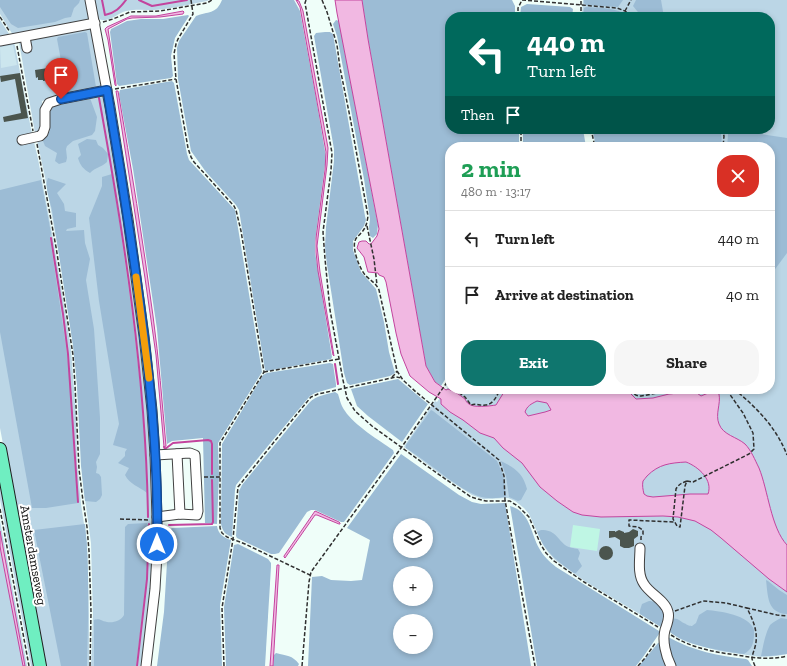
<!DOCTYPE html>
<meta charset="utf-8">
<style>
:root{--surface:#fff;--page:#f6f6f6;--text:#222;--muted:#767676;--line:#e0e0e0;--accent:#0f766e}
body{margin:0;font-family:"Zilla Slab",serif;background:var(--page);color:var(--text);height:100vh;display:flex;flex-direction:column;font-size:15px;white-space:nowrap}
*{box-sizing:border-box;margin:0}
p{font-size:13px;color:var(--muted)}
.icon{flex:none;width:22px;height:22px;fill:none;stroke:currentColor;stroke-width:2;stroke-linecap:round;stroke-linejoin:round}
.map{position:relative;flex:1;overflow:hidden}
.panel{position:absolute;left:445px;top:142px;width:330px;height:252px;display:flex;flex-direction:column;background:var(--surface);border-radius:16px;box-shadow:0 2px 6px #0003}
.panel>*{flex:none}
.guide{position:absolute;left:445px;top:12px;width:330px;height:122px;border-radius:16px;box-shadow:0 2px 6px #0003;background:#00695c;color:#fff;overflow:hidden}
.fabs{position:absolute;left:393px;top:518px;display:grid;gap:8px}
.fabs a{display:grid;place-items:center;width:40px;height:40px;border-radius:50%;background:var(--surface);box-shadow:0 2px 6px #0003;font-size:20px}
.pin{position:absolute;display:grid;place-items:center;width:34px;height:34px;color:#fff;margin:-41px -17px;border-radius:50% 50% 50% 0;rotate:-45deg;box-shadow:0 0 4px #0007}
.pin .icon{rotate:45deg}
.me{position:absolute;width:44px;margin:-22px;rotate:0deg;stroke-linejoin:round;filter:drop-shadow(0 0 3px #0008)}
.turn{display:flex;align-items:center;gap:14px;height:84px;padding:0 16px;font-size:18px}
.turn .icon{width:52px;height:52px;stroke-width:2.5}
.turn b{display:block;font-size:28px;line-height:34px}
.then{display:flex;align-items:center;height:38px;padding:0 16px;background:#0003;gap:8px;font-size:15px}
.round{display:grid;place-items:center;flex:none;width:42px;height:42px;border-radius:16px;background:var(--page)}
.overview{display:flex;align-items:center;justify-content:space-between;height:68px;padding:0 16px}
h1{font-size:24px;font-weight:800;line-height:30px;color:#1e9e55}
.action{display:flex;gap:8px;margin-top:auto;padding:8px 16px}
.action a{flex:1;height:46px;border-radius:16px;background:var(--accent);color:#fff;font-size:16px;font-weight:800;line-height:46px;text-align:center}
.action a+a{background:var(--page);color:var(--text)}
ul{padding:0;list-style:none}
li{display:flex;align-items:center;gap:12px;height:56px;padding:0 16px;border-top:1px solid var(--line)}
li div{flex:1}
li b{display:block;font-size:15px}
li em{font-style:normal}
.map>svg:first-child{display:block}
</style>
<div class="map">
<svg width="787" height="666" viewBox="0 0 787 666">
<rect width="100%" height="100%" fill="#effef9"/>
<!-- green -->
<g fill="#bbd6e6">
<path d="M 0,0 L 88,0 L 92,20 L 13,35 L 0,14 Z"/>
<path d="M 94,0 L 209,0 L 207,1 C 190,4 172,9 154,10 C 145,10 135,9 126,11 C 118,13 106,25 98,18 Z"/>
<path d="M 583,0 L 787,0 L 787,654 L 776,656 L 761,657 L 719,651 L 690,643 L 680,639 L 668,631 C 667,625 672,619 671,612 C 668,598 650,594 644,582 C 640,572 642,560 642,550 L 638,550 C 638,560 636,573 640,582 C 647,598 679,607 663,628 L 586,582 L 555,560 L 548,552 L 543,545 L 529,514 L 524,508 L 515,501 L 508,498 L 483,499 L 472,495 L 444,477 L 404,447 L 405,445 L 435,401 L 437,402 L 448,387 L 446,386 L 450,381 L 450,389 L 770,389 L 770,147 L 596,147 L 592,129 L 770,129 L 770,17 L 582,17 Z"/>
<path d="M 0,20 L 13,40 L 15,46 L 31,129 L 38,159 L 54,244 L 71,349 L 76,416 L 77,462 L 81,504 L 87,544 L 89,616 L 89,666 L 44,666 L 18,527 L 28,521 L 27,514 L 16,512 L 0,428 Z"/>
<path d="M 91,26 L 103,88 L 42,101 L 44,125 L 39,133 L 35,133 L 19,42 Z"/>
<path d="M 104,94 L 116,162 L 142,340 L 152,458 L 154,562 L 143,666 L 91,666 L 93,615 L 91,543 L 83,484 L 76,367 L 73,345 L 60,260 L 45,177 L 37,140 L 47,114 L 52,105 Z"/>
<path d="M 0,472 L 36,666 L 31,666 L 0,499 Z"/>
<path d="M 0,521 L 27,666 L 0,666 Z"/>
</g>
<!-- forest -->
<g fill="#9cbcd5" fill-rule="evenodd">
<path d="M 0,0 L 80,0 L 79,3 L 74,8 L 71,17 L 65,18 L 55,22 L 18,28 L 11,24 L 0,7 Z"/>
<path d="M 222,0 L 294,0 L 300,11 L 316,98 L 326,157 L 315,242 L 315,252 L 332,357 L 331,359 L 267,371 L 265,370 L 239,210 L 236,205 L 206,172 L 191,151 L 178,79 L 177,48 L 179,41 L 196,16 C 208,11 216,15 222,0 Z"/>
<path d="M 362,0 L 512,0 L 515,6 L 515,17 L 450,17 L 450,129 L 519,129 L 519,147 L 450,147 L 450,368 L 446,372 L 446,378 L 441,386 L 435,382 L 426,366 L 368,39 Z"/>
<path d="M 584,0 L 623,0 L 618,7 L 586,5 L 584,3 Z"/>
<path d="M 636,0 L 661,0 L 664,17 L 642,17 L 633,6 Z"/>
<path d="M 527,4 L 570,7 L 573,9 L 572,17 L 520,17 L 521,7 Z"/>
<path d="M 586,7 C 601,8 617,7 629,17 L 583,17 L 584,8 Z"/>
<path d="M 188,15 L 189,16 L 175,38 L 171,56 L 173,76 L 171,78 L 119,86 L 117,84 L 110,32 L 111,29 L 127,21 L 141,19 L 163,19 Z"/>
<path d="M 336,20 L 339,21 L 378,225 L 377,234 L 373,238 L 370,236 L 369,227 L 370,219 L 364,179 L 337,36 L 333,24 Z"/>
<path d="M 85,32 L 87,33 L 96,87 L 95,89 L 67,93 L 57,39 L 58,37 Z"/>
<path d="M 325,32 L 330,32 L 333,34 L 365,216 L 366,220 L 364,226 L 353,241 L 353,250 L 361,272 L 376,289 L 384,322 L 389,352 L 395,373 L 390,376 L 350,385 L 347,383 L 344,373 L 327,265 L 325,247 L 326,227 L 334,161 L 334,149 L 314,36 L 316,33 Z"/>
<path d="M 172,81 L 174,83 L 187,154 L 189,160 L 235,210 L 262,372 L 218,443 L 219,475 L 217,524 L 205,523 L 203,438 L 172,441 L 167,444 L 157,329 L 133,169 L 119,94 L 120,90 Z"/>
<path d="M 90,98 L 97,117 L 95,131 L 92,135 L 73,141 L 67,146 L 66,149 L 67,158 L 66,162 L 59,164 L 55,161 L 57,153 L 45,146 L 43,141 L 50,131 C 50,125 48,118 50,112 C 53,99 79,100 90,98 Z"/>
<path d="M 523,129 L 583,129 L 586,147 L 523,147 Z"/>
<path d="M 593,129 L 719,129 C 722,135 722,140 721,147 L 596,147 Z"/>
<path d="M 727,129 L 787,138 L 787,253 L 770,276 L 770,147 L 727,147 L 728,135 Z"/>
<path d="M 87,139 L 96,140 L 98,145 L 103,148 L 108,154 L 107,162 C 100,168 96,167 90,173 C 83,169 80,165 78,158 L 81,155 L 78,144 Z"/>
<path d="M 112,174 C 128,280 144,386 147,493 C 140,487 129,484 125,475 L 129,468 L 118,463 L 125,456 L 125,452 L 127,449 L 113,445 L 119,424 L 99,301 L 89,218 L 102,186 L 102,177 Z"/>
<path d="M 48,178 L 66,184 L 57,193 L 64,204 L 65,211 L 76,213 L 76,227 L 67,229 L 66,231 L 84,230 L 85,243 L 90,259 L 86,280 L 94,329 L 100,418 L 100,454 L 96,462 L 97,467 L 96,473 L 99,474 L 101,477 L 102,495 L 100,499 L 96,502 L 85,501 L 81,466 L 77,385 L 73,345 L 52,210 C 50,201 44,186 48,178 Z"/>
<path d="M 41,180 L 51,233 L 50,238 L 66,346 L 70,380 L 74,457 L 78,503 L 46,508 L 32,508 L 0,332 L 0,190 Z"/>
<path d="M 330,363 L 333,364 L 336,384 L 336,387 L 315,393 L 310,396 L 272,441 L 236,485 L 235,490 L 232,537 C 225,534 223,532 221,524 L 222,444 L 263,375 L 267,373 Z"/>
<path d="M 398,379 L 428,404 L 402,442 L 368,416 L 357,406 L 351,389 Z"/>
<path d="M 335,392 L 338,394 C 340,400 341,406 345,411 C 354,425 380,441 393,450 L 394,453 L 344,522 L 341,522 L 315,510 L 311,510 L 307,512 L 279,553 L 275,554 L 271,554 L 237,538 L 236,536 L 239,491 L 242,485 L 309,403 C 317,395 325,395 335,392 Z"/>
<path d="M 431,410 L 433,411 L 497,461 L 503,475 L 506,496 C 498,499 487,499 478,496 C 467,492 456,484 446,477 C 433,467 420,457 406,448 L 406,445 Z"/>
<path d="M 401,454 L 459,495 L 472,502 L 481,504 L 505,503 L 531,666 L 308,666 L 312,577 L 322,576 L 331,580 L 351,581 L 362,580 L 370,540 L 347,528 ZM 400,525 L 426,525 L 426,551 L 400,551 ZM 400,573 L 426,573 L 426,599 L 400,599 ZM 400,621 L 426,621 L 426,647 L 400,647 Z"/>
<path d="M 501,461 C 515,468 523,473 527,489 L 521,500 L 518,501 L 509,497 L 506,476 Z"/>
<path d="M 510,506 C 530,511 531,534 539,548 C 543,556 549,561 556,567 L 659,631 L 659,634 L 643,657 L 636,666 L 537,666 Z"/>
<path d="M 147,523 L 148,525 L 147,576 L 136,666 L 94,666 L 94,620 C 101,618 100,621 107,622 C 113,623 121,621 124,615 L 125,527 L 128,524 Z"/>
<path d="M 85,524 C 90,571 88,619 87,666 L 61,666 L 34,530 Z"/>
<path d="M 217,526 C 218,534 224,538 231,540 L 220,605 L 222,666 L 157,666 L 164,612 L 169,530 L 172,528 Z"/>
<path d="M 541,530 C 555,530 556,537 565,545 C 569,548 574,548 578,549 L 580,553 L 578,559 L 582,566 L 576,573 L 574,573 C 556,560 546,553 537,532 Z"/>
<path d="M 238,544 L 268,559 L 271,563 L 271,567 L 265,666 L 226,666 L 224,607 L 234,545 Z"/>
<path d="M 766,580 L 768,581 L 779,590 L 787,595 L 787,614 C 767,613 768,596 766,580 Z"/>
<path d="M 649,601 C 655,601 667,607 666,614 C 666,618 663,623 661,627 L 640,614 L 640,610 L 642,604 Z"/>
<path d="M 707,610 C 719,611 750,615 754,630 C 754,632 754,634 754,636 C 753,645 752,649 744,654 C 722,651 686,646 669,631 L 671,619 C 678,617 680,622 686,624 C 686,625 691,626 692,626 L 696,623 L 699,615 Z"/>
<path d="M 781,618 L 787,619 L 787,654 L 770,656 L 761,656 C 763,647 765,634 770,625 C 773,622 777,620 781,618 Z"/>
<path d="M 668,637 C 693,651 719,656 746,659 L 748,660 L 752,666 L 673,666 L 669,654 Z"/>
<path d="M 661,642 L 669,666 L 639,666 L 658,643 Z"/>
<path d="M 276,653 C 287,656 292,655 299,664 L 298,666 L 273,666 L 274,655 Z"/>
</g>
<!-- sand -->
<path fill="#bff6e4" d="M 573,525 L 600,529 L 597,551 L 570,547 Z"/>
<!-- pitch -->
<path fill="#cce6ee" d="M 13,45 L 17,65 L 1,68 L 0,47 Z"/>
<!-- water -->
<g fill="#f1b8e2" stroke="#c3449e" fill-rule="evenodd">
<path d="M 296,0 L 299,1 L 303,11 L 328,148 L 327,165 L 317,246 L 320,272 L 334,356 L 333,355 L 318,271 L 316,252 L 316,238 L 325,170 L 326,152 L 302,18 L 300,7 Z"/>
<path d="M 335,0 L 362,0 L 368,39 L 426,366 L 435,382 L 446,390 L 448,389 C 454,391 460,395 465,399 C 466,401 467,403 469,404 C 473,408 490,406 496,405 L 504,392 L 508,389 L 626,389 L 636,399 L 653,398 L 669,394 C 673,394 681,392 683,389 L 698,389 L 697,393 L 701,396 L 713,391 L 719,394 C 721,404 715,414 719,424 C 723,435 737,437 745,444 C 751,450 755,460 759,468 C 768,490 771,528 787,545 L 787,592 L 769,579 L 721,538 L 711,530 L 695,521 L 678,517 L 663,516 L 601,517 L 582,515 L 573,512 L 557,501 L 540,487 L 522,463 L 503,448 L 494,438 L 480,433 L 463,420 L 450,412 L 441,404 L 441,399 L 429,392 L 410,376 L 401,354 L 396,333 L 386,282 L 384,277 L 379,275 L 378,273 L 368,272 L 364,257 L 357,248 L 359,242 L 362,241 L 366,241 L 369,244 L 371,244 L 377,236 L 379,229 L 337,13 ZM 537,401 L 547,403 L 550,408 L 551,410 L 545,412 L 528,416 L 525,412 C 527,406 531,404 537,401 ZM 686,462 C 699,467 713,480 708,494 L 690,494 L 653,497 L 647,496 L 644,494 C 643,490 642,485 643,481 C 644,479 646,478 647,476 C 659,464 670,463 686,462 Z"/>
<path d="M 183,11 L 184,12 L 183,14 L 160,17 L 132,18 L 127,19 L 108,29 L 116,84 L 116,86 L 115,85 L 108,40 L 105,29 L 107,27 L 131,16 L 156,16 Z"/>
<path d="M 116,91 L 118,91 C 131,166 143,241 153,316 C 159,359 162,402 166,446 L 164,447 L 156,355 L 145,278 Z"/>
<path d="M 315,511 L 339,522 L 340,523 L 340,524 L 339,524 L 317,515 L 315,515 L 285,558 L 284,557 L 284,556 Z"/>
<path d="M 0,531 L 25,666 L 23,666 L 1,552 L 0,546 Z"/>
<path d="M 277,565 L 279,565 L 279,566 L 273,666 L 270,666 Z"/>
</g>
<g fill="none" stroke-linecap="round" stroke-linejoin="round">
<!-- stream -->
<g stroke="#c3449e" stroke-width="2">
<path d="M 102,0 L 105,15 C 115,13 120,8 126,0"/>
<path d="M 139,0 L 152,6 L 187,0"/>
<path d="M 99,98 C 124,235 146,377 148,517"/>
<path d="M 51,238 L 63,314 L 68,354 L 78,502"/>
<path d="M 335,364 L 338,384"/>
<path d="M 164,447 L 165,449 L 173,443 L 208,440 L 211,441 L 212,444 L 212,474"/>
<path d="M 169,525 L 212,524 L 213,522 L 212,480"/>
<path d="M 137,666 L 147,579 L 149,524"/>
</g>
</g>
<!-- building -->
<g fill="#4b554e">
<path d="M 48,68 L 50,80 L 43,81 L 43,80 L 38,80 L 38,77 L 36,78 L 35,70 Z"/>
<path d="M 20,73 L 28,118 L 4,122 L 3,117 L 21,113 L 15,79 L 1,82 L 0,76 Z"/>
<path d="M 633,529 L 638,531 L 638,536 L 634,539 L 634,546 L 629,548 L 624,548 L 620,546 L 620,540 L 615,537 L 609,538 L 609,531 L 615,531 L 615,532 L 619,530 L 624,532 L 624,533 L 629,532 Z"/>
<circle cx="606" cy="553" r="7"/>
</g>
<g fill="none" stroke-linecap="round" stroke-linejoin="round">
<!-- minor casing -->
<g stroke="#414141" stroke-width="11">
<g id="minor">
<path d="M 90,0 L 110,107 L 128,219 L 144,336 L 152,410 L 155,455 L 157,517 L 157,554 L 155,589 L 146,666"/>
<path d="M 25,37 L 27,48"/>
<path d="M 0,41 L 95,23"/>
<path d="M 22,140 L 40,136 L 43,133 L 45,127 L 45,110 L 49,103 L 61,99 L 107,90"/>
<path d="M 177,454 L 180,514"/>
<path d="M 155,455 L 190,453 L 195,455 L 198,511 L 197,515 L 180,514 L 157,517"/>
<path d="M 640,548 C 640,559 637,574 644,584 C 650,594 666,601 668,612 C 670,618 667,624 665,630 C 662,641 666,656 671,666"/>
</g>
</g>
<!-- major casing -->
<g stroke="#1f1f1f" stroke-width="14">
<path id="major" d="M 0,449 L 40,666"/>
</g>
<!-- path -->
<g stroke="#303030" stroke-width="1.5" stroke-dasharray="4 2" stroke-linecap="butt">
<path d="M 191,0 L 193,14 L 178,39 L 176,44 L 174,54 L 176,79 L 188,148 L 191,157 L 194,162 L 234,206 L 236,210 L 241,231 L 264,372 L 220,443 L 220,528 L 222,533 L 227,537 L 245,544 L 310,575"/>
<path d="M 306,0 L 305,3 L 332,153 L 331,170 L 323,232 L 325,259 L 330,310 L 343,380 L 347,398 L 355,411 L 372,426 L 434,471 L 471,497 L 478,499 L 486,501 L 510,501 L 519,507 L 529,517 L 541,545 L 546,553 L 554,561 L 584,582 L 658,627"/>
<path d="M 322,0 L 327,12 L 337,45 L 340,68 L 350,117 L 368,216 C 367,223 366,228 361,233 C 359,236 356,237 355,241 C 352,249 360,270 366,276 C 371,281 376,283 379,290 L 396,366 L 397,371 L 403,380 L 416,392 L 499,460 L 504,476 L 505,500 L 535,666"/>
<path d="M 625,11 L 631,0"/>
<path d="M 0,17 L 10,32"/>
<path d="M 518,17 L 518,8 L 522,0 L 617,8 L 625,11 L 632,17"/>
<path d="M 581,17 L 581,0"/>
<path d="M 103,22 L 113,19 L 130,12 L 160,11 L 207,3 L 212,0"/>
<path d="M 17,46 L 33,131"/>
<path d="M 115,89 L 176,79"/>
<path d="M 591,129 L 595,147"/>
<path d="M 722,129 L 724,136 L 723,147"/>
<path d="M 37,144 L 56,247 L 73,355 L 75,385 L 79,469 L 83,501 L 87,527 L 89,551 L 91,612 L 90,666"/>
<path d="M 521,147 L 521,129"/>
<path d="M 367,226 L 374,259 L 377,285"/>
<path d="M 264,372 L 339,359"/>
<path d="M 392,377 L 395,374 L 397,371"/>
<path d="M 446,383 L 450,386"/>
<path d="M 454,389 L 465,397 L 471,405 C 476,403 480,406 485,405 C 493,405 497,396 500,389"/>
<path d="M 459,389 C 469,395 476,393 486,389"/>
<path d="M 631,389 C 633,394 636,396 641,396 L 669,391 L 670,389"/>
<path d="M 734,389 C 757,408 776,427 787,455"/>
<path d="M 204,477 L 221,477"/>
<path d="M 687,481 C 682,483 679,484 676,489 L 673,519 L 677,526 L 680,527 L 685,486 L 687,481 L 693,482 L 749,454 L 754,449 L 753,433 L 743,413 L 726,389"/>
<path d="M 0,509 L 29,666"/>
<path d="M 120,519 L 150,520"/>
<path d="M 641,540 L 641,537 L 643,534 L 643,530 L 638,527 L 629,526 L 629,520 L 675,522"/>
<path d="M 675,611 L 703,601 L 726,603 L 747,608"/>
<path d="M 671,635 C 691,648 714,652 737,655 C 754,658 770,660 787,656"/>
<path d="M 224,666 L 222,608 L 233,539 L 238,487 L 274,442 L 311,397 L 318,394 L 396,377 L 401,378"/>
<path d="M 302,666 L 309,582 L 311,572 L 401,448 L 450,378"/>
<path d="M 638,666 L 645,658 L 656,642"/>
<path d="M 755,666 L 752,659 C 752,655 754,651 755,647 C 759,633 753,620 747,608 L 777,615 L 787,616"/>
</g>
<!-- minor -->
<use href="#minor" stroke="#fff" stroke-width="9"/>
<!-- major -->
<use href="#major" stroke="#6feec1" stroke-width="12"/>
</g>
<g fill="none" stroke-linecap="round" stroke-linejoin="round">
<!-- route casing -->
<g stroke="#114b97" stroke-width="10">
<path id="route" d="M 61,99 L 107,90 C 118,154 128,218 137,282 C 149,368 159,457 157,544"/>
</g>
<!-- route -->
<use href="#route" stroke="#1a73e8" stroke-width="7"/>
<!-- slow -->
<path stroke="#f59e0b" stroke-width="7" d="M 136,277 L 149,378"/>
</g>
<g text-anchor="middle" stroke-width="4" stroke-linejoin="round" paint-order="stroke">
<!-- street labels -->
<g font-size="13" fill="#0e0e0e" stroke="#fff">
<text transform="translate(34 555) rotate(80)" y="5">Amsterdamseweg</text>
</g>
</g>
</svg>
<div class="fabs">
<a><svg class="icon" aria-label="layers" viewBox="0 0 24 24"><path d="M12 4l9 5-9 5-9-5zM3 14l9 5 9-5"/></svg></a>
<a>+</a>
<a>−</a>
</div>
<div class="pin" style="left:61px;top:99px;background:#d93025"><svg class="icon" aria-label="arrive" viewBox="0 0 24 24"><path d="M6 21V4h12l-3 4 3 4H6"/></svg></div>
<svg class="me" style="left:157px;top:544px" viewBox="-20 -20 40 40"><circle r="17" fill="#1a73e8" stroke="#fff" stroke-width="3"/><path d="M0-11L8 9 0 5-8 9z" fill="#fff"/></svg>
<div class="guide">
<div class="turn"><svg class="icon" aria-label="left" viewBox="0 0 24 24"><path d="M17 20v-9H6M10 6l-5 5 5 5"/></svg><div><b>440 m</b>Turn left</div></div>
<div class="then">Then<svg class="icon" aria-label="arrive" viewBox="0 0 24 24"><path d="M6 21V4h12l-3 4 3 4H6"/></svg></div>
</div>
<section class="panel">
<div class="overview"><div><h1>2 min</h1><p>480 m · 13:17</p></div><a class="round" style="background:#d93025;color:#fff"><svg class="icon" aria-label="close" viewBox="0 0 24 24"><path d="M6 6l12 12M18 6L6 18"/></svg></a></div>
<ul>
<li><svg class="icon" aria-label="left" viewBox="0 0 24 24"><path d="M17 20v-9H6M10 6l-5 5 5 5"/></svg><div><b>Turn left</b></div><em>440 m</em></li>
<li><svg class="icon" aria-label="arrive" viewBox="0 0 24 24"><path d="M6 21V4h12l-3 4 3 4H6"/></svg><div><b>Arrive at destination</b></div><em>40 m</em></li>
</ul>
<div class="action"><a>Exit</a><a>Share</a></div>
</section>
</div>
